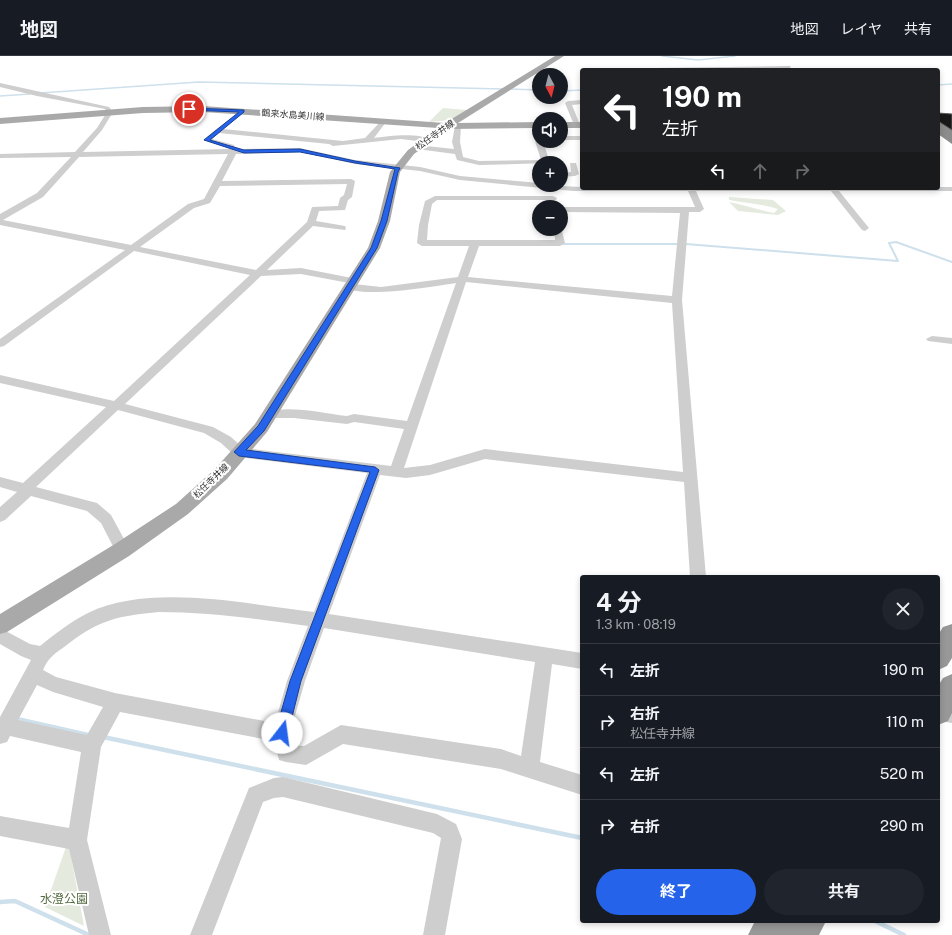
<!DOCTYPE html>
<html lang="ja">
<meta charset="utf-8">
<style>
:root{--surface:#171b24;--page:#20242c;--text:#f1f3f6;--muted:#9ea1a6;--line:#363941;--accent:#2563eb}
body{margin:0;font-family:"Public Sans","Noto Sans JP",sans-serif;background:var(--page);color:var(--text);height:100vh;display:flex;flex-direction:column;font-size:15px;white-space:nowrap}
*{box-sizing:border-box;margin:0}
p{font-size:13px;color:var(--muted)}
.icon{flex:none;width:22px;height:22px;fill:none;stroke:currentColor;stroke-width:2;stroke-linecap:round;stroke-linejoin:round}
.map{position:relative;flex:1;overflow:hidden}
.drawer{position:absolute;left:580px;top:519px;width:360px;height:348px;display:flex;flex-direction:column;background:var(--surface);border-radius:4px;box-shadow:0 2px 6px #0003}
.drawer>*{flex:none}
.top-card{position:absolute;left:580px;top:12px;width:360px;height:122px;border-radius:4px;box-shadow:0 2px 6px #0003;background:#202124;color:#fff;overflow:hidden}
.needle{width:26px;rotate:173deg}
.buttons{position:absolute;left:532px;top:12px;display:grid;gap:8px}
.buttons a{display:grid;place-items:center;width:36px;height:36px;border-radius:50%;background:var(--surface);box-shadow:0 2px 6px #0003;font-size:20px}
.pin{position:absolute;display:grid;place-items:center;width:34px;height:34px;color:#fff;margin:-17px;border:2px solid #fff;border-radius:50%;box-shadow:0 1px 4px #0007}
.me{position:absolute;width:44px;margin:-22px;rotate:15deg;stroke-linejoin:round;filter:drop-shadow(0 0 3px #0008)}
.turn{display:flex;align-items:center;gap:14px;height:84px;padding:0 16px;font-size:18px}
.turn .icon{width:52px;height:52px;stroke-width:2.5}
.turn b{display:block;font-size:28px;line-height:34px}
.lanes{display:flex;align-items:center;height:38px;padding:0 16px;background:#0003;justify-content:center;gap:20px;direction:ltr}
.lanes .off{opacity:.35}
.round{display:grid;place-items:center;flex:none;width:42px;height:42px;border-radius:21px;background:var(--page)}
.overview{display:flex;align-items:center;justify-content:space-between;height:68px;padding:0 16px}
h1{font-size:24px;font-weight:700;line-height:30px}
.button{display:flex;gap:8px;margin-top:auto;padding:8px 16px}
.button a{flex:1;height:46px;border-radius:24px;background:var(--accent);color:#fff;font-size:16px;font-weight:700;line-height:46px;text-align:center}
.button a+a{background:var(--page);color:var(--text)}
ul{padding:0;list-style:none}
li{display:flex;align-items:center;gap:12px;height:52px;padding:0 16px;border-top:1px solid var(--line)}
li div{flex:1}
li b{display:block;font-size:15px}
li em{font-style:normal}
header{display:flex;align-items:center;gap:24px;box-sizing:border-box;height:56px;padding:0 20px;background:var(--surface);border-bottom:1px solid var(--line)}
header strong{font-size:19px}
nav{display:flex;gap:22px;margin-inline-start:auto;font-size:14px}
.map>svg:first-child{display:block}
</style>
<header>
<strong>地図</strong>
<nav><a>地図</a><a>レイヤ</a><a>共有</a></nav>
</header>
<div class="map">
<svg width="952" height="879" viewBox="0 0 952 879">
<rect width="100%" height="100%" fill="#fff"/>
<!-- green -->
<g fill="#e4eade">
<path d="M 443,52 L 467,54 L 452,64 L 429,66 Z"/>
<path d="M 729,141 L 773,144 L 786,155 L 778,159 L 738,155 L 729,146 C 745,149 758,154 774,157 L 778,153 C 762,148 746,147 729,144 Z"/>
<path d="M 69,790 L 84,870 L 45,851 L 66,791 Z"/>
</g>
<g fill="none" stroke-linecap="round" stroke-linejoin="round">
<!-- stream-far2 -->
<g stroke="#cee0eb" stroke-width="1.5">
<path d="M 662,0 L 698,4 L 735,0"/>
<path d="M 938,29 L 952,28"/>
<path d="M 509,33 L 539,34"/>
<path d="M 561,35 L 582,34"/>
<path d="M 40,37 L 199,26 L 504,33"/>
<path d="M 0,40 L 30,38"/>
</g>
<!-- stream-far1 -->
<g stroke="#cee0eb" stroke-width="2">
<path d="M 560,188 L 680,188"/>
<path d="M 686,188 L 898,205 L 889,187 L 896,186 L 952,206"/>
</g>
<!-- stream -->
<g stroke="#cee0eb" stroke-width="4.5">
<path d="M 17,663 L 88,679"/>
<path d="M 103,681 L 582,782"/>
<path d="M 0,846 L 15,845 L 89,879"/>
<path d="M 875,865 L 904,879"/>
</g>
<!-- minor -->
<g fill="#cecece" fill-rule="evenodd">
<path d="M 790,10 L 791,11 L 788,13 L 652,14 L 655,12 Z"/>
<path d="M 0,27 L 109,51 L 113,56 L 102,74 L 83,96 L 231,93 L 203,84 L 215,74 L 243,53 L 246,55 L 245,56 L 223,73 L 343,85 L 365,82 L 381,65 L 383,64 L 386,66 L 374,82 C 387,80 420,76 430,84 L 426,86 L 401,83 L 333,90 L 329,88 L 219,77 L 212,83 L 234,89 L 235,91 L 231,93 L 300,92 L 355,104 L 420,111 L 460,120 L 539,127 L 539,129 L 582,131 L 582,132 L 938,132 L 938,131 L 952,131 L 952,135 L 839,135 L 869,172 L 865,175 L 862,174 L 831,135 L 696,135 L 704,153 L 700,156 L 689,156 L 682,244 L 706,521 L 690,521 L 684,426 L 485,403 L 430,419 L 406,422 L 380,419 L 329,558 L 582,597 L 582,613 L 552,608 L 540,706 L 582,719 L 582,739 L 501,713 L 343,688 L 306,709 L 286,706 L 279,704 L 274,685 L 120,656 L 101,691 L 87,784 L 111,879 L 89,879 L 69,793 L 0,780 L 0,760 L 69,772 L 81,696 L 10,680 L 7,686 L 0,688 L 0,661 L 31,604 L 21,600 L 0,588 L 0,572 L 30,588 L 40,590 C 55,578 70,566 88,557 C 150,527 247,548 314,556 L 367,417 L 239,401 L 234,399 L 221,387 L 204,377 L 118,354 L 36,431 L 97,447 L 111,459 L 130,494 L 127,498 L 122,500 L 117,498 L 101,467 L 87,455 L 31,440 L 5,464 L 0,466 L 0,451 L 17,436 L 0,431 L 0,421 L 23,427 L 106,351 L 0,327 L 0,319 L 114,345 L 250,219 L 134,195 L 4,290 L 0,291 L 0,283 L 125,194 L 0,169 L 0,158 L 37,137 L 71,101 L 0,102 L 0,98 L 75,96 L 97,72 L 107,56 L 105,53 L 100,52 L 37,40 L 0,31 ZM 300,96 L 355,108 L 420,115 L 460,124 L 573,135 L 688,135 L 695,151 L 559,151 L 561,151 L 561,156 L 680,157 L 672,240 L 468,221 L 479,190 L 560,190 L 565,187 L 561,171 L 561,173 L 554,173 L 555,184 L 427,184 L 428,169 L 432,148 L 437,144 L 556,144 L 557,142 L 553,140 L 435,140 L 425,145 L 419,169 L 417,187 L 422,190 L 469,190 L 458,221 L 381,231 L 354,228 L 358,225 L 357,223 L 301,212 L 267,214 L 313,170 L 345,174 L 346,172 L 345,170 L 316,165 L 319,155 L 345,154 L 348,144 L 352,141 L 355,125 L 351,123 L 222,125 L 236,98 ZM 228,98 L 204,143 L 188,148 L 131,189 L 3,164 L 43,141 L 79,101 ZM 347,128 L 344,139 L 340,142 L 338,150 L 312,151 L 307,166 L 256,214 L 140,191 L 194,152 L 210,147 L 220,130 ZM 301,218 L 349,227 L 344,230 C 356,244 437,230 456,227 L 407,365 L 354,358 L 347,360 C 321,357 291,349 266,356 L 264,359 L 266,362 L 294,362 L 347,368 L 354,366 L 404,373 L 391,410 L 243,392 L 231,381 L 213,371 L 125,348 L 261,220 ZM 466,226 L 672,247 L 683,416 L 485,393 L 430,409 L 404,412 ZM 159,556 C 209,556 258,563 308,570 L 287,625 L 275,667 L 115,637 L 56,621 L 43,614 C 49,600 56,597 68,588 C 101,563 118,560 159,556 ZM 324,572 L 535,606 L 521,700 L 501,693 L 341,669 L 304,690 L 293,689 L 290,677 L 305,625 ZM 37,629 L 53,636 L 103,651 L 87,679 L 18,664 Z"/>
<path d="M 582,44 L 582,48 L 572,49 L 580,69 L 577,71 L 574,69 L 565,47 L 568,45 Z"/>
<path d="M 458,68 L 461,70 L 460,86 L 463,101 L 479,105 L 541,104 L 535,85 L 539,83 L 539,85 L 543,85 L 550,107 L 479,109 L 457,104 L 455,98 L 417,93 L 413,91 L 417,89 L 454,93 L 452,86 L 455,70 Z"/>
<rect x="561" y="80" width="21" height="4"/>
<path d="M 570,107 L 576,107 L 579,118 L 575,120 L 561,121 L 561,117 L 571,116 Z"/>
<path d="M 932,280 L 952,282 L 952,288 L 928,285 L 926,283 Z"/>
<path d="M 938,647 L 952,649 L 952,667 L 938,665 Z"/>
<path d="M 283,721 L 437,758 L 456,768 L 462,783 L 445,879 L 423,879 L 441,782 L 433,777 L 283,741 L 274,742 L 263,746 L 212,879 L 190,879 L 249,732 L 274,722 Z"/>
</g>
<!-- major -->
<g fill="#a9a9a9" fill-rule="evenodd">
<path d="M 555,0 L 564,0 L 458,67 L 539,66 L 539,72 L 449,73 L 414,98 L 400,116 L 390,165 L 380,192 L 267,376 L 227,423 L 188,458 L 129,500 L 7,576 L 0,578 L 0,558 L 115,488 L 176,448 L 215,413 L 255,368 L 368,192 L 378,165 L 390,116 L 408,94 L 438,72 L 203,56 L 143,57 L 0,68 L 0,62 L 143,51 L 203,50 L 445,67 Z"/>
<rect x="561" y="66" width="21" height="6"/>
</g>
<!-- highway -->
<g fill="#989898" fill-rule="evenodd">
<path d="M 952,568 L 952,602 L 947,610 L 938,614 L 938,579 L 943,571 Z"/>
<path d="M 952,618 L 952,657 L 948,665 L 938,669 L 938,630 L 943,622 Z"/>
<path d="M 755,865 L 826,865 L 819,879 L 748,879 Z"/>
</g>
</g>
<!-- wall -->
<path fill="#8c8c8c" d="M 938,57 L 952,58 L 952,88 L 938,78 Z"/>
<!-- building -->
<path fill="#181818" stroke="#5d5d5d" d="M 938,57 L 952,58 L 952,74 L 938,65 Z"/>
<!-- route -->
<path fill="#2563eb" stroke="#184099" d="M 189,52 L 244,54 L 244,56 L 210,84 L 244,94 L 300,93 L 355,105 L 400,112 L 398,116 L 387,165 L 377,192 L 264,375 L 246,394 L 375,411 L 379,414 L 301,625 L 288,677 L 286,682 L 282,683 L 277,682 L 275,677 L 290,625 L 370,416 L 239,400 L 234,396 L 258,370 L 371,192 L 381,165 L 395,113 L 355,107 L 300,96 L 244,97 L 204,84 L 239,56 L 187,54 Z"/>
<g text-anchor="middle" stroke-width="4" stroke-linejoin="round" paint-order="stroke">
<!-- far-street labels -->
<g font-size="9" fill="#313131" stroke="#fff">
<text transform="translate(293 59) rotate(4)" y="3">鶴来水島美川線</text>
<text transform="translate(435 79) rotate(-35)" y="3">松任寺井線</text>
<text transform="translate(211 425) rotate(-44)" y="3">松任寺井線</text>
</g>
<!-- near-park labels -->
<g font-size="12" fill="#546b41" stroke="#fff">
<text x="64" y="847">水澄公園</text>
</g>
</g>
</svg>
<div class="buttons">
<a><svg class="needle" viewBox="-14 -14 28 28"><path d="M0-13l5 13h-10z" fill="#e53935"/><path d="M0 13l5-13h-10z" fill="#9ea1a6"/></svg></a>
<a><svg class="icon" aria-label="sound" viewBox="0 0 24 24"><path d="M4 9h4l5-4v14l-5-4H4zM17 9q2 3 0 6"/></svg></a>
<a>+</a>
<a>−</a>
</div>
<div class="pin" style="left:189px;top:53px;background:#d93025"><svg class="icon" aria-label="arrive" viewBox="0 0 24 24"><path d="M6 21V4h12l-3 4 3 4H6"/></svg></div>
<svg class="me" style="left:282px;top:677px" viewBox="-20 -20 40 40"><circle r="19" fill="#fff"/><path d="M0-13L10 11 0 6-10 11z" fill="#2563eb"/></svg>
<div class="top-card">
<div class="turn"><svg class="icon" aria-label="left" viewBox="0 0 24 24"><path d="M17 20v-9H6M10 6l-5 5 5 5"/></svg><div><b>190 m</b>左折</div></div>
<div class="lanes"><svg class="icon" aria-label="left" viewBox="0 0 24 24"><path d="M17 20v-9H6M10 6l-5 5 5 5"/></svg><svg class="icon off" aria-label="ahead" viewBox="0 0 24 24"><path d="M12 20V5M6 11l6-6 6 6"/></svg><svg class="icon off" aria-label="right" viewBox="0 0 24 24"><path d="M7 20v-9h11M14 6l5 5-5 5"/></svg></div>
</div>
<section class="drawer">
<div class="overview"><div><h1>4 分</h1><p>1.3 km · 08:19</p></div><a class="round"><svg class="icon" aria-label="close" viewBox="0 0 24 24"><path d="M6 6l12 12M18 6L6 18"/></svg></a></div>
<ul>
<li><svg class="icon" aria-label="left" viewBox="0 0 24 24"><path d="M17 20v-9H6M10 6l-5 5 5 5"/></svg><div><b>左折</b></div><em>190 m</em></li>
<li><svg class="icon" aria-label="right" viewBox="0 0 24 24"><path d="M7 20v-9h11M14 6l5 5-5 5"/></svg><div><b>右折</b><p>松任寺井線</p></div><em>110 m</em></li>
<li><svg class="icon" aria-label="left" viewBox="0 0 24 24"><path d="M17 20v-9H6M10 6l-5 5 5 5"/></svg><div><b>左折</b></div><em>520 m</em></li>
<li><svg class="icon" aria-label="right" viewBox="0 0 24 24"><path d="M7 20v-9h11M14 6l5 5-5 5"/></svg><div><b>右折</b></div><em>290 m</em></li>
</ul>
<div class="button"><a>終了</a><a>共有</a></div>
</section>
</div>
